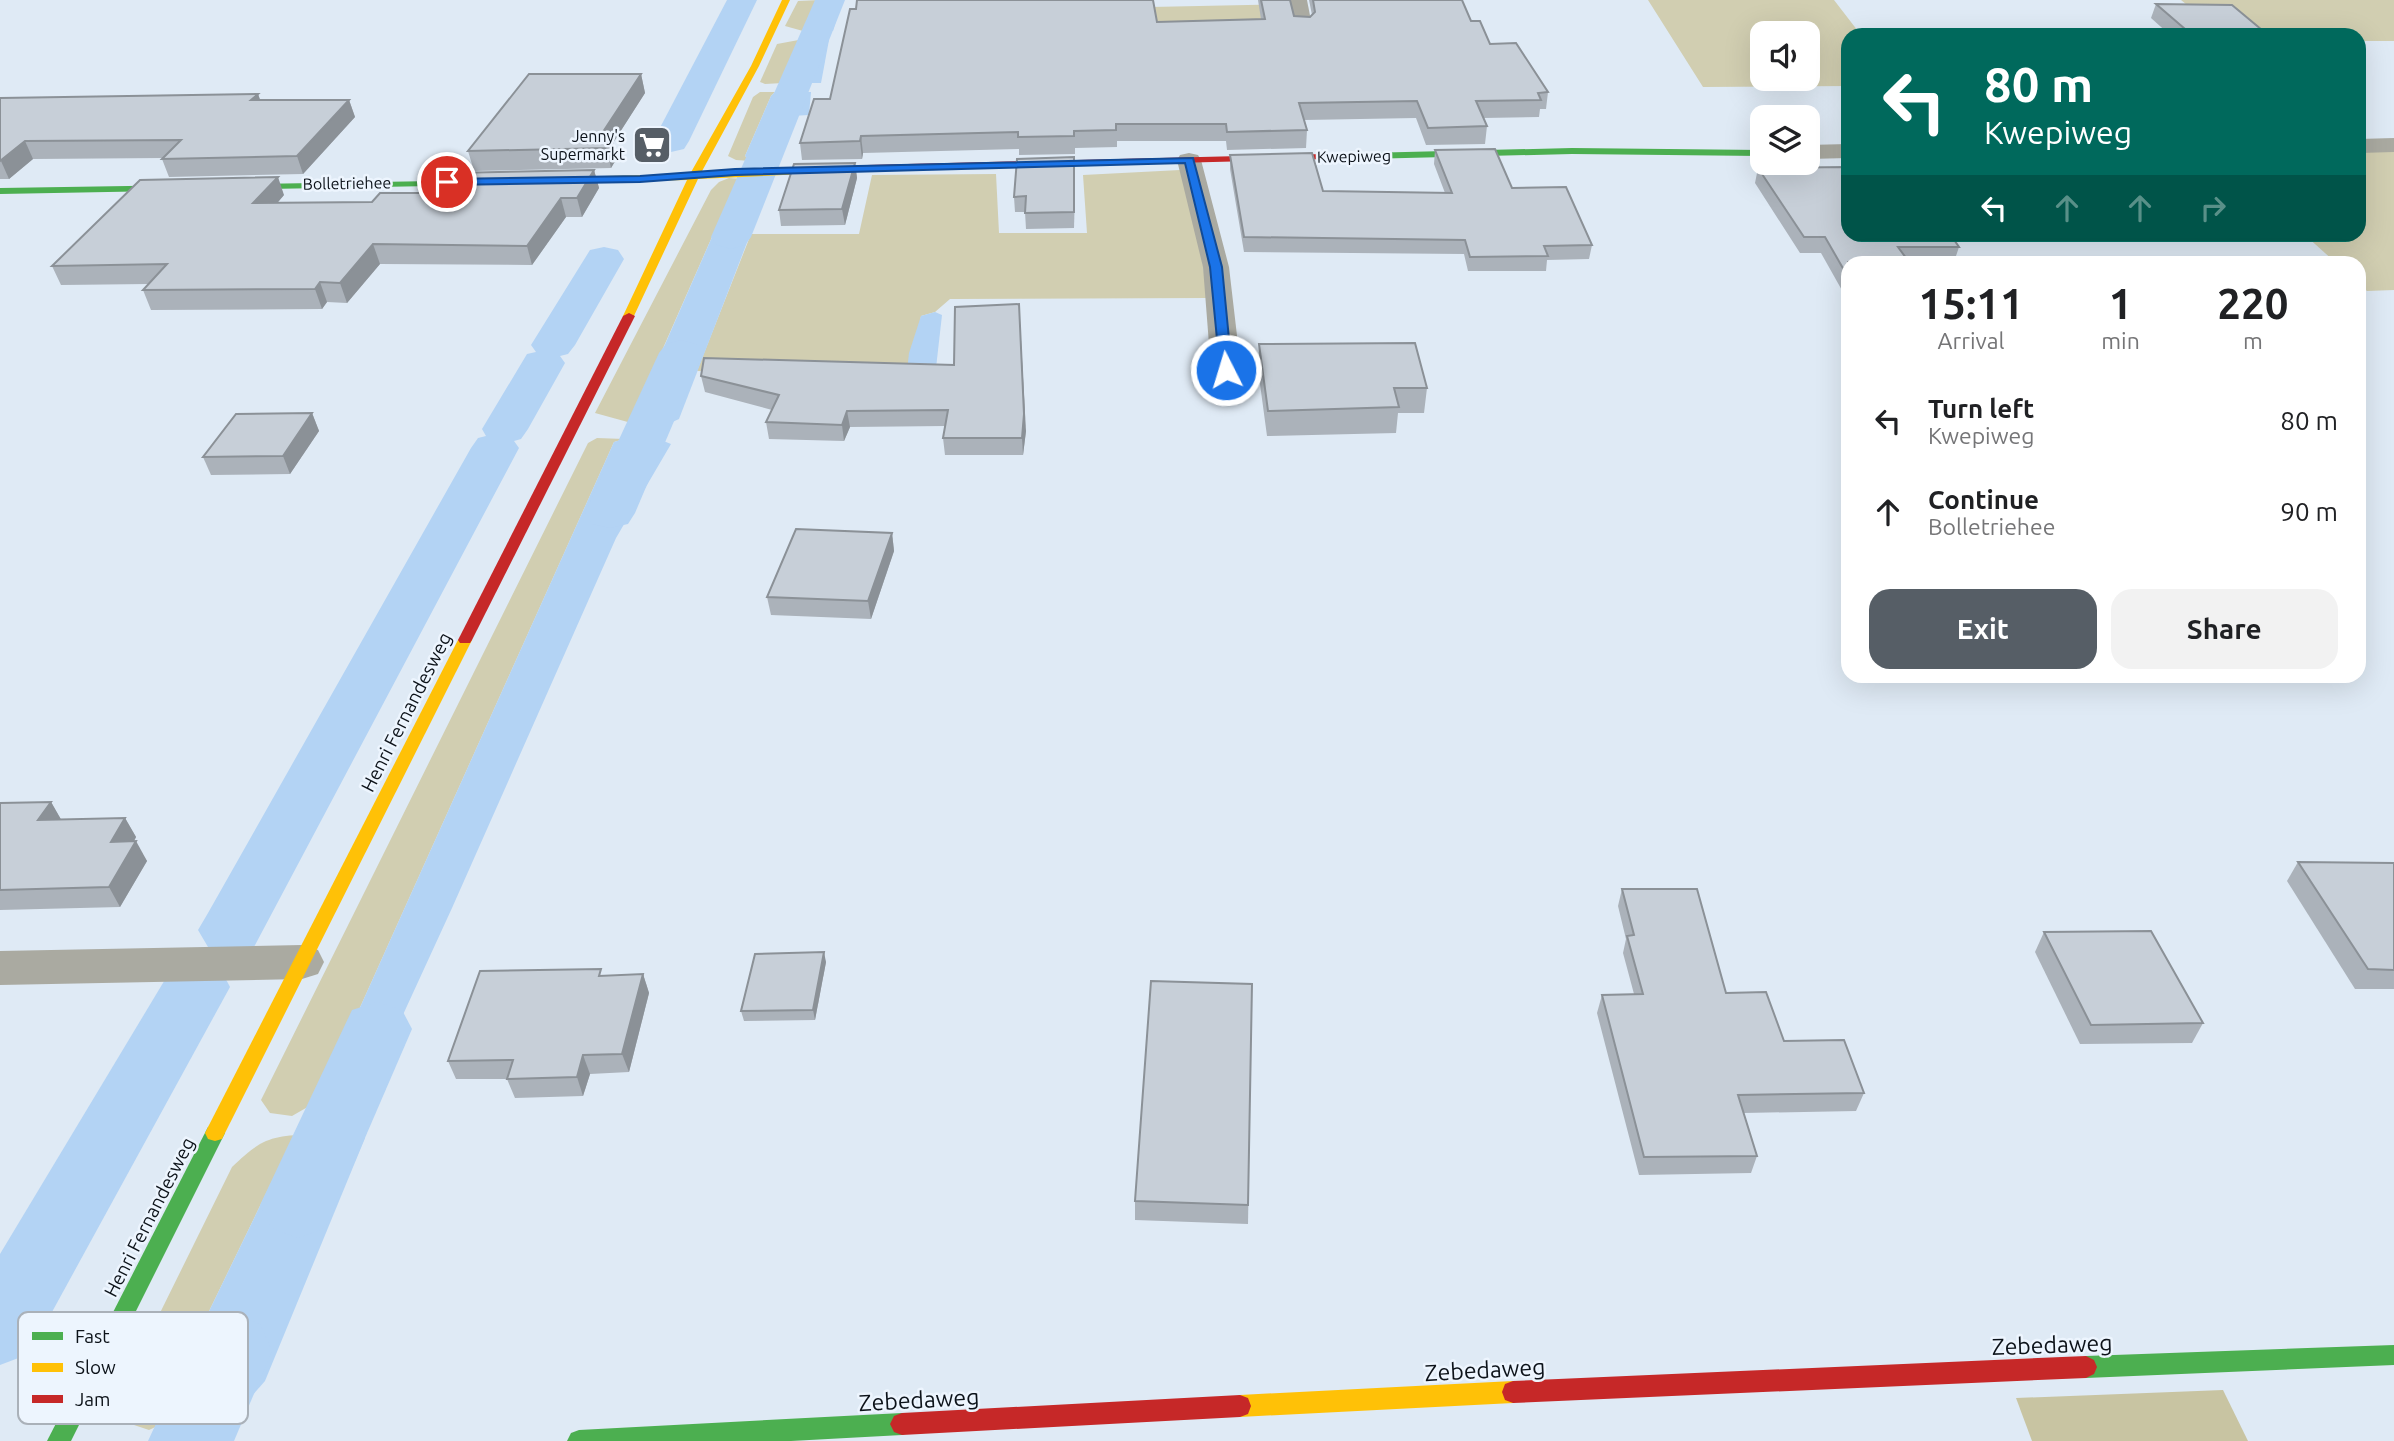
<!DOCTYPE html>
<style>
:root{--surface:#fff;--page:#f2f2f2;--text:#202124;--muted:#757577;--accent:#565e66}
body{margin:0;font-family:Ubuntu,sans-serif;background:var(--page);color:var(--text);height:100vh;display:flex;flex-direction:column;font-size:26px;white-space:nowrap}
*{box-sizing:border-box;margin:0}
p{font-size:23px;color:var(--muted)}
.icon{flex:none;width:38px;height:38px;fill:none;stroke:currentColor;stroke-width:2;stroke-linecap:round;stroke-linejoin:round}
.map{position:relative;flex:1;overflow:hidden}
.drawer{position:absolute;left:1841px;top:256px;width:525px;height:427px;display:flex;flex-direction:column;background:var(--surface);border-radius:21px;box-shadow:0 7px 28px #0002}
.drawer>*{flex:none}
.top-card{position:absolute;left:1841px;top:28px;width:525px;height:214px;border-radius:21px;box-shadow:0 7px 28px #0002;background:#00695c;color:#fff;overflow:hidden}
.fabs{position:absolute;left:1750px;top:21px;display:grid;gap:14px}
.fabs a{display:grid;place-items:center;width:70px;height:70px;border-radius:14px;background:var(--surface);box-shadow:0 7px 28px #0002;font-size:35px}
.pin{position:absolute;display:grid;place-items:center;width:60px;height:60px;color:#fff;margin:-30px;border:4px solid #fff;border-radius:50%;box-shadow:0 2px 7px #0007}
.me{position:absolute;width:77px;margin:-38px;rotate:355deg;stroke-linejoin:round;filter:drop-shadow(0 0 5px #0008)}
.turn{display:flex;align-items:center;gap:24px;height:147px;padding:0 28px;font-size:32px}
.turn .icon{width:91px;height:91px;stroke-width:2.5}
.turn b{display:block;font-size:49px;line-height:60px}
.lanes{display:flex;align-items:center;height:66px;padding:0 28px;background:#0003;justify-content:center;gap:35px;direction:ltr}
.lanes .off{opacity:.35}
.eta{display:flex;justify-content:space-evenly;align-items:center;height:119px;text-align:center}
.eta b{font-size:42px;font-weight:700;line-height:49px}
.button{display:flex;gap:14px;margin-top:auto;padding:14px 28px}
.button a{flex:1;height:80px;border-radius:21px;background:var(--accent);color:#fff;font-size:28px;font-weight:700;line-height:80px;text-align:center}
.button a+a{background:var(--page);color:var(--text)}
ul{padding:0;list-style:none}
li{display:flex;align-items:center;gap:21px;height:91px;padding:0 28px}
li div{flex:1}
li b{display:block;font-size:26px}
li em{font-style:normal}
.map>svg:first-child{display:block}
</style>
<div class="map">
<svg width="2394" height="1441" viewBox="0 0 2394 1441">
<rect width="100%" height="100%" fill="#dfeaf5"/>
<!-- green -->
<g fill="#d1ceb1" fill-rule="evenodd">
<path d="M 821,0 L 803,31 L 785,26 L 798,1 Z"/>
<path d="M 1648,0 L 1834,0 L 1861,35 L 1848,35 L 1848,86 L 1703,87 ZM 1762,33 L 1808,33 L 1808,79 L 1762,79 Z"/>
<path d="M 2181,0 L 2394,0 L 2394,41 L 2359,41 L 2359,35 C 2295,35 2233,45 2181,0 Z"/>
<path d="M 1302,4 L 1308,32 L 959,11 Z"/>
<path d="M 804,39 L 783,83 L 765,84 L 760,82 L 777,44 Z"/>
<path d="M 760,92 L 775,92 L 771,96 L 745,156 L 751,161 L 736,160 L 728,156 L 753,97 Z"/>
<path d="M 2359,151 L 2394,151 L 2394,290 L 2367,291 L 2359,284 L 2359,262 L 2335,262 L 2305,235 L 2359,234 Z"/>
<path d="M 1180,170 L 1198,233 L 1208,298 L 950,299 L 935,312 L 921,316 L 912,376 L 697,371 L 751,234 L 859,234 L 872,175 L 996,174 L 999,233 L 1087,233 L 1083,175 Z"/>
<path d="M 729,178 L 742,179 L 730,196 L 631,421 L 635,424 L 595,413 L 711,190 L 719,182 Z"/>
<path d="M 597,438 L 624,439 L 614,442 L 318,1101 L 292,1116 L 270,1113 L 261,1100 L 588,443 Z"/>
<path d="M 314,1134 L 289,1146 L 168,1396 L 166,1422 L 149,1430 L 125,1422 L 117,1400 L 232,1167 C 263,1137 272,1136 314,1134 Z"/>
</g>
<!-- forest -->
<path fill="#c8c4a2" d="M 2223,1390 L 2248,1441 L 2032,1441 L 2016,1398 Z"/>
<!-- water -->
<g fill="#b3d3f4">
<path d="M 821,0 L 842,0 L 833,31 L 803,31 Z"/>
<path d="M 825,39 L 829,40 L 821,83 L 783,83 L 801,40 Z"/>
<path d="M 775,92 L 811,92 L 809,115 L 791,116 L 777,158 L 748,158 L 745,156 L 771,96 Z"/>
<path d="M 742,179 L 769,179 L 770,183 L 679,419 L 668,424 L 631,422 L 730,196 Z"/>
<path d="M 935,312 L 942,315 L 936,368 L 907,371 L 909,353 L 921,316 Z"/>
<path d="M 624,439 L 661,440 L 671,444 L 616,538 L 452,908 L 362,1104 L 318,1101 L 614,442 Z"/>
<path d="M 314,1134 L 344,1134 L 365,1138 L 265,1381 L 228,1423 L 166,1422 L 168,1396 L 289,1146 Z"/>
</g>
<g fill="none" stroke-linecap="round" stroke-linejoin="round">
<!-- canal -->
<g fill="#b3d3f4" fill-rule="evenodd">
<path d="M 727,0 L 757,0 L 689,141 L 684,149 L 671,152 L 658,149 L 653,141 Z"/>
<path d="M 815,0 L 845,0 L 751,237 L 745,245 L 731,249 L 717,245 L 711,237 Z"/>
<path d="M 604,247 L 618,250 L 624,259 L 575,345 L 568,354 L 560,356 L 565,363 L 528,429 L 521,439 L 514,441 L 519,448 L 254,947 L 231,955 L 208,947 L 198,930 L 208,913 L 471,448 L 478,438 L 486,436 L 482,429 L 527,354 L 536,352 L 531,345 L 590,250 Z"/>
<path d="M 681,340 L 696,344 L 703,353 L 635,513 L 628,524 L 610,528 L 592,524 L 585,513 L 659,353 L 666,344 Z"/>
<path d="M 196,961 L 220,968 L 230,987 L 29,1354 L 0,1365 L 0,1254 L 172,968 Z"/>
<path d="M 377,1002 L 402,1010 L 412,1029 L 336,1205 L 325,1228 L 298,1238 L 271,1228 L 260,1205 L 352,1010 Z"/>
<path d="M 231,1313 L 260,1324 L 272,1351 L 234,1441 L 148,1441 L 202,1324 Z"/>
</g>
<!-- street -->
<g fill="#aaaaa1" fill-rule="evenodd">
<path d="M 1287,0 L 1307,0 L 1312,26 L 1309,30 L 1295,30 Z"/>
<path d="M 2394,138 L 2394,152 L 2359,153 L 2359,139 Z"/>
<path d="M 1848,144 L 1848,158 L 1808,159 L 1808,145 Z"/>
<path d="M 1189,153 L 1198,155 L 1201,160 L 1229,267 L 1241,370 L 1236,376 L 1226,379 L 1216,376 L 1211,370 L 1203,267 L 1177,160 L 1180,155 Z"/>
<path d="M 302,945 L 318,950 L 324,962 L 318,974 L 302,979 L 0,985 L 0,951 Z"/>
</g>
<!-- fast -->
<g fill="#4caf50" fill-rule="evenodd">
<path d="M 1572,148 L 1762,150 L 1762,156 L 1572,154 L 1325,160 L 1320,157 L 1325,154 Z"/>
<path d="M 436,181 L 437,183 L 432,186 L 0,194 L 0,188 Z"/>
<path d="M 215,1125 L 222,1127 L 225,1133 L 71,1441 L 47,1441 L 208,1127 Z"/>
<path d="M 2394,1345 L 2394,1365 L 2086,1378 L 2078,1374 L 2075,1367 L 2078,1360 L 2086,1356 Z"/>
<path d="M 902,1413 L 910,1416 L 914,1424 L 910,1432 L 902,1435 L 791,1441 L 567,1441 L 571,1433 L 579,1430 Z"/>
</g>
<!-- slow -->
<g fill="#ffc107" fill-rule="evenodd">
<path d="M 782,0 L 790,0 L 759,66 L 701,173 L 867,165 L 872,168 L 867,171 L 698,179 L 633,318 L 623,316 L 687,180 L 432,186 L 427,183 L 432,180 L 690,174 L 751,66 Z"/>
<path d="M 465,635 L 472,640 L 222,1139 L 215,1141 L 208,1139 L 205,1133 L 208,1127 L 458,640 Z"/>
<path d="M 1513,1381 L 1521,1384 L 1524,1392 L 1521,1400 L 1513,1403 L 1240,1417 L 1232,1414 L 1229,1406 L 1232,1398 L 1240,1395 Z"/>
</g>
<!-- jam -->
<g fill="#c62828" fill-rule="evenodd">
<path d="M 1325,154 L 1328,155 L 1328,159 L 867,171 L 862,168 L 867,165 Z"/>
<path d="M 629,313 L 635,316 L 472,640 L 470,643 L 460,643 L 458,640 L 623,316 Z"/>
<path d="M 2086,1356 L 2094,1360 L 2097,1367 L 2094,1374 L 2086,1378 L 1513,1403 L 1505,1400 L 1502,1392 L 1505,1384 L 1513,1381 Z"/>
<path d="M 1240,1395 L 1248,1398 L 1251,1406 L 1248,1414 L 1240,1417 L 902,1435 L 894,1432 L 890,1424 L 894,1416 L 902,1413 Z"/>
</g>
</g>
<!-- wall -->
<g fill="#abb2ba">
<path d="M 1258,0 L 1290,0 L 1294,16 L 1310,17 L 1312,15 L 1309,0 L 1462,0 L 1471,21 L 1490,44 L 1548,92 L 1546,109 L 1540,109 L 1539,117 L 1483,118 L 1487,126 L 1485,144 L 1426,145 L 1416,118 L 1304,120 L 1307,130 L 1306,148 L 1227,150 L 1226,141 L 1117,141 L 1117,147 L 1075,148 L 1075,154 L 1019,155 L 1019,149 L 863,153 L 862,159 L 802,160 L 800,143 L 830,99 L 1157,22 L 1261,19 Z"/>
<path d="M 2156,4 L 2268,35 L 2170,35 L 2151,18 Z"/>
<path d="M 641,74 L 645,93 L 613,143 L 617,158 L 611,168 L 474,171 L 468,151 Z"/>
<path d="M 258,94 L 260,100 L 349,100 L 355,117 L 303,174 L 169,177 L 162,159 L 163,158 L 33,159 L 9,179 L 0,179 L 0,98 Z"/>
<path d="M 1435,150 L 1512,188 L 1592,245 L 1589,259 L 1547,260 L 1546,271 L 1468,271 L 1464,254 L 1244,252 L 1230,169 L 1230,155 L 1323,191 L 1445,193 L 1434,164 Z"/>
<path d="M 1074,157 L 1074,228 L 1026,229 L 1025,212 L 1015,212 L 1014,197 Z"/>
<path d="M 855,163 L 857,178 L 845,225 L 781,226 L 779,210 Z"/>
<path d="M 1758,168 L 1959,247 L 1954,262 L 1848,262 L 1848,301 L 1821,253 L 1800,253 L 1755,183 Z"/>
<path d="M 594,170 L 599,188 L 582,217 L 566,217 L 532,265 L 380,264 L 347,303 L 327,302 L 322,309 L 151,310 L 143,290 L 148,284 L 61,285 L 52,266 L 284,195 L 278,202 L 372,202 Z"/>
<path d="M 1259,344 L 1427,388 L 1424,413 L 1398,413 L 1396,433 L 1267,436 L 1258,369 Z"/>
<path d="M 954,365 L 1026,431 L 1023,455 L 945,455 L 943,438 L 945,426 L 850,427 L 844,441 L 769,439 L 766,422 L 772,410 L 705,392 L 701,376 Z"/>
<path d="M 312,413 L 319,431 L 290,474 L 211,475 L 203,457 Z"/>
<path d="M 892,533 L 894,551 L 871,619 L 771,615 L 767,597 Z"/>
<path d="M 51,802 L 61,820 L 125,818 L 136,837 L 134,842 L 147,861 L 120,907 L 0,910 L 0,803 Z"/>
<path d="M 2298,862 L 2394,863 L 2394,989 L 2355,989 L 2287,881 Z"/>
<path d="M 1622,889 L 1726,993 L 1784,1041 L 1864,1093 L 1856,1111 L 1743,1113 L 1757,1156 L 1751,1173 L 1639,1175 L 1597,1013 L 1602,995 L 1634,994 L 1623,953 L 1626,939 L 1618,906 Z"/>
<path d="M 2044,932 L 2203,1023 L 2192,1043 L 2080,1044 L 2035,952 Z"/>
<path d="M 826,962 L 815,1020 L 744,1021 L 741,1011 Z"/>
<path d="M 643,974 L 649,993 L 629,1072 L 590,1074 L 583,1096 L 515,1098 L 507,1079 L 456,1079 L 448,1061 L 604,976 Z"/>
<path d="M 1252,984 L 1248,1224 L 1135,1220 L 1135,1201 Z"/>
</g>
<!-- shaded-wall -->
<g fill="#8b9197">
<path d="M 641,74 L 645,93 L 613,143 L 617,158 L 611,168 L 607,148 L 599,138 Z"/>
<path d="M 258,94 L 264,111 L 251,100 Z"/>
<path d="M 349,100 L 355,117 L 303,174 L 297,156 Z"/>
<path d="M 861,136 L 863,153 L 862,159 L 860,141 Z"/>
<path d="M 25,141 L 33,159 L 9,179 L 1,161 Z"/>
<path d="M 1074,157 L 1075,173 L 1074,228 Z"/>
<path d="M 855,163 L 857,178 L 845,225 L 842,209 Z"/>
<path d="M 594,170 L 599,188 L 582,217 L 577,198 Z"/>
<path d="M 278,177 L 284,195 L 261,222 L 253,203 Z"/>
<path d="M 561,198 L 566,217 L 532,265 L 527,246 Z"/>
<path d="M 373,244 L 380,264 L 347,303 L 340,283 Z"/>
<path d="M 320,282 L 327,302 L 322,309 L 315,289 Z"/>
<path d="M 1019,304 L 1026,431 L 1023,455 L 1022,438 Z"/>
<path d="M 847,411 L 850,427 L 844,441 L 842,425 Z"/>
<path d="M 312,413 L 319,431 L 290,474 L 283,456 Z"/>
<path d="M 892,533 L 894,551 L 871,619 L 868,601 Z"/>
<path d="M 51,802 L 62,821 L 38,820 Z"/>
<path d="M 125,818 L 136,837 L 122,862 L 111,842 Z"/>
<path d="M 136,841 L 147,861 L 120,907 L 109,887 Z"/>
<path d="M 824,952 L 826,962 L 815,1020 L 813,1010 Z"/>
<path d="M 643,974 L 649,993 L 629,1072 L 622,1054 Z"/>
<path d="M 583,1055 L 590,1074 L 583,1096 L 577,1077 Z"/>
</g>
<!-- building -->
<g fill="#c7cfd8" stroke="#8b9197" stroke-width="2">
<path d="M 857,0 L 1153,0 L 1157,22 L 1265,19 L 1261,0 L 1290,0 L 1294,16 L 1310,17 L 1315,12 L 1313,0 L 1462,0 L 1471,21 L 1480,21 L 1490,44 L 1516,43 L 1548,92 L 1538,93 L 1541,100 L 1476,101 L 1487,126 L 1428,128 L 1417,101 L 1299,103 L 1307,130 L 1227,132 L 1226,124 L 1116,124 L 1116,130 L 1074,131 L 1074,136 L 1018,137 L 1018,132 L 861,136 L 860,141 L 800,143 L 814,99 L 830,99 L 850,9 L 856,9 Z"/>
<path d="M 2156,4 L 2232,5 L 2268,35 L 2192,35 Z"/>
<path d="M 529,74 L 641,74 L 599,138 L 613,138 L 607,148 L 468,151 Z"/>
<path d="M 258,94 L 251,100 L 349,100 L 297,156 L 162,159 L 181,140 L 25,141 L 0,161 L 0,98 Z"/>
<path d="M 1495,149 L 1512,188 L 1566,187 L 1592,245 L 1544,246 L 1548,256 L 1470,257 L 1465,240 L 1244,237 L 1230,155 L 1312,153 L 1323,191 L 1452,193 L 1435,150 Z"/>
<path d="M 1074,157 L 1074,212 L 1025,213 L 1026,196 L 1014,197 L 1017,159 Z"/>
<path d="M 855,163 L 842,209 L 779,210 L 794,164 Z"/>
<path d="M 1848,167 L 1848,234 L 1950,234 L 1959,247 L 1898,247 L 1909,262 L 1848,262 L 1848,277 L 1825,237 L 1804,237 L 1758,168 Z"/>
<path d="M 594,170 L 577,198 L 561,198 L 527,246 L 373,244 L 340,283 L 320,282 L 315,289 L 143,290 L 167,264 L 52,266 L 140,180 L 278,177 L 253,203 L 372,202 L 380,193 L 437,193 L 453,173 Z"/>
<path d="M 1019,304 L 1024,414 L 1022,438 L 943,438 L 948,410 L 847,411 L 842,425 L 766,422 L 779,395 L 701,376 L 704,358 L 954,365 L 955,307 Z"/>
<path d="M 1415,343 L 1427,388 L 1394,388 L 1399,407 L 1268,411 L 1259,344 Z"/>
<path d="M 312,413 L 283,456 L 203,457 L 236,414 Z"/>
<path d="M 796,529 L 892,533 L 868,601 L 767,597 Z"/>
<path d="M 51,802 L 38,820 L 125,818 L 111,842 L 136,841 L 109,887 L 0,890 L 0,803 Z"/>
<path d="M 2298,862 L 2394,863 L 2394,970 L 2368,969 Z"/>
<path d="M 1622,889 L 1697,889 L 1726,993 L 1766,992 L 1784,1041 L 1844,1040 L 1864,1093 L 1738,1095 L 1757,1156 L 1644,1157 L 1602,995 L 1643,994 L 1627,936 L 1634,935 Z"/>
<path d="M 2151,931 L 2203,1023 L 2091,1025 L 2044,932 Z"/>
<path d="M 824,952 L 813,1010 L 741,1011 L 755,954 Z"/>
<path d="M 601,969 L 599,976 L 643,974 L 622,1054 L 583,1055 L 577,1077 L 507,1079 L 513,1060 L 448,1061 L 480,971 Z"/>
<path d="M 1151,981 L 1252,984 L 1248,1205 L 1135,1201 Z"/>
</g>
<!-- route -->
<path fill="#1a73e8" stroke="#114b97" stroke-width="2" d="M 1193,158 L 1222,267 L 1232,370 L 1226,374 L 1220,370 L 1210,267 L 1185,163 L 735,175 L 640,182 L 447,185 L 442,182 L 447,179 L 640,176 L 735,169 Z"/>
<!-- icons -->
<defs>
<g id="supermarket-square" transform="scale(2.0125)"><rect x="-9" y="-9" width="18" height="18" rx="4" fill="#565e66" stroke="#edf5fe"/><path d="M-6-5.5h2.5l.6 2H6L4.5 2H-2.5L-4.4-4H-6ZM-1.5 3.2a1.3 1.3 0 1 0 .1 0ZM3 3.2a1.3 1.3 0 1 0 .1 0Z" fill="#fff"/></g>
</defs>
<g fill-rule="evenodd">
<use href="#supermarket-square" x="652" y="145"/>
</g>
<g text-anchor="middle" stroke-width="5" stroke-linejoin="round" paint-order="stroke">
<!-- far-poi labels -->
<g font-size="16" fill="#0c1219" stroke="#edf5fe" text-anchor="end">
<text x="625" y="142">Jenny's<tspan x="625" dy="18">Supermarkt</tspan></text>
</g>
<!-- far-street labels -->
<g font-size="16" fill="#0c1219" stroke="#edf5fe">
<text transform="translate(1354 156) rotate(-1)" y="6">Kwepiweg</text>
<text transform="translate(347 183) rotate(-1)" y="6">Bolletriehee</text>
</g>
<!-- street labels -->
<g font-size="19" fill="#0c1219" stroke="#edf5fe">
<text transform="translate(406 712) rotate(-63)" y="7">Henri Fernandesweg</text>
<text transform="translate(149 1217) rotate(-63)" y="7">Henri Fernandesweg</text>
</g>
<!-- near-street labels -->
<g font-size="23" fill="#0c1219" stroke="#edf5fe">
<text transform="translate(2052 1345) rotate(-2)" y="8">Zebedaweg</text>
<text transform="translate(1485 1370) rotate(-3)" y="8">Zebedaweg</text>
<text transform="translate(919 1400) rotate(-3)" y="8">Zebedaweg</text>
</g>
</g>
<!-- legend -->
<rect x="18" y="1312" width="230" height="112" rx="10" fill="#edf5fe" stroke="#aab1b9" stroke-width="2"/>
<rect x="32" y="1332" width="31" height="8" fill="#4caf50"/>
<rect x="32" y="1363" width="31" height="9" fill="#ffc107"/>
<rect x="32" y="1395" width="31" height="8" fill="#c62828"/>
<g font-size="19" fill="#0c1219">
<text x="75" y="1343">Fast</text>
<text x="75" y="1374">Slow</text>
<text x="75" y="1406">Jam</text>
</g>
</svg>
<div class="fabs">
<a><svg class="icon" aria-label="sound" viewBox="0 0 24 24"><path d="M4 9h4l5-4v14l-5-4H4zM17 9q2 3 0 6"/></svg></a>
<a><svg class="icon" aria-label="layers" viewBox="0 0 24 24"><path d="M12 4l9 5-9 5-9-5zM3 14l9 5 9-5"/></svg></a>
</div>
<div class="pin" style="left:447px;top:182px;background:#d93025"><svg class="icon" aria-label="arrive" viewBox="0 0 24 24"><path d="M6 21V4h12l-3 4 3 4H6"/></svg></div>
<svg class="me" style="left:1226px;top:370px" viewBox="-20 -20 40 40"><circle r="17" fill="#1a73e8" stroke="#fff" stroke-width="3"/><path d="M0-11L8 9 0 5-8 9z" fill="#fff"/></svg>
<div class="top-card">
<div class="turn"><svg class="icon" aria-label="left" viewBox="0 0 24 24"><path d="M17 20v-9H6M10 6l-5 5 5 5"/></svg><div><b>80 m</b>Kwepiweg</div></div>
<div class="lanes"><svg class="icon" aria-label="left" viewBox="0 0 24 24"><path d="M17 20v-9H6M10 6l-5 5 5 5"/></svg><svg class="icon off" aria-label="ahead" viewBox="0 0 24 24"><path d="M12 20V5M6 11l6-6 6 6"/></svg><svg class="icon off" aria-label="ahead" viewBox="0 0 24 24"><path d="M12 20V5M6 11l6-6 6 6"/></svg><svg class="icon off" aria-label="right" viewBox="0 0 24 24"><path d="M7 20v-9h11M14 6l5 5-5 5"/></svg></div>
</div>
<section class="drawer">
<div class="eta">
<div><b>15:11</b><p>Arrival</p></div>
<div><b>1</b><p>min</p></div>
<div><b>220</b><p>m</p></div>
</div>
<ul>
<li><svg class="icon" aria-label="left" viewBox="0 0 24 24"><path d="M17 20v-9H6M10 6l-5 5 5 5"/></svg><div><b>Turn left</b><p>Kwepiweg</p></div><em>80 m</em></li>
<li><svg class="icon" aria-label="ahead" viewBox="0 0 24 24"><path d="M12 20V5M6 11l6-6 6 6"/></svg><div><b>Continue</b><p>Bolletriehee</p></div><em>90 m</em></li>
</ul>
<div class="button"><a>Exit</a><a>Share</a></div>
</section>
</div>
